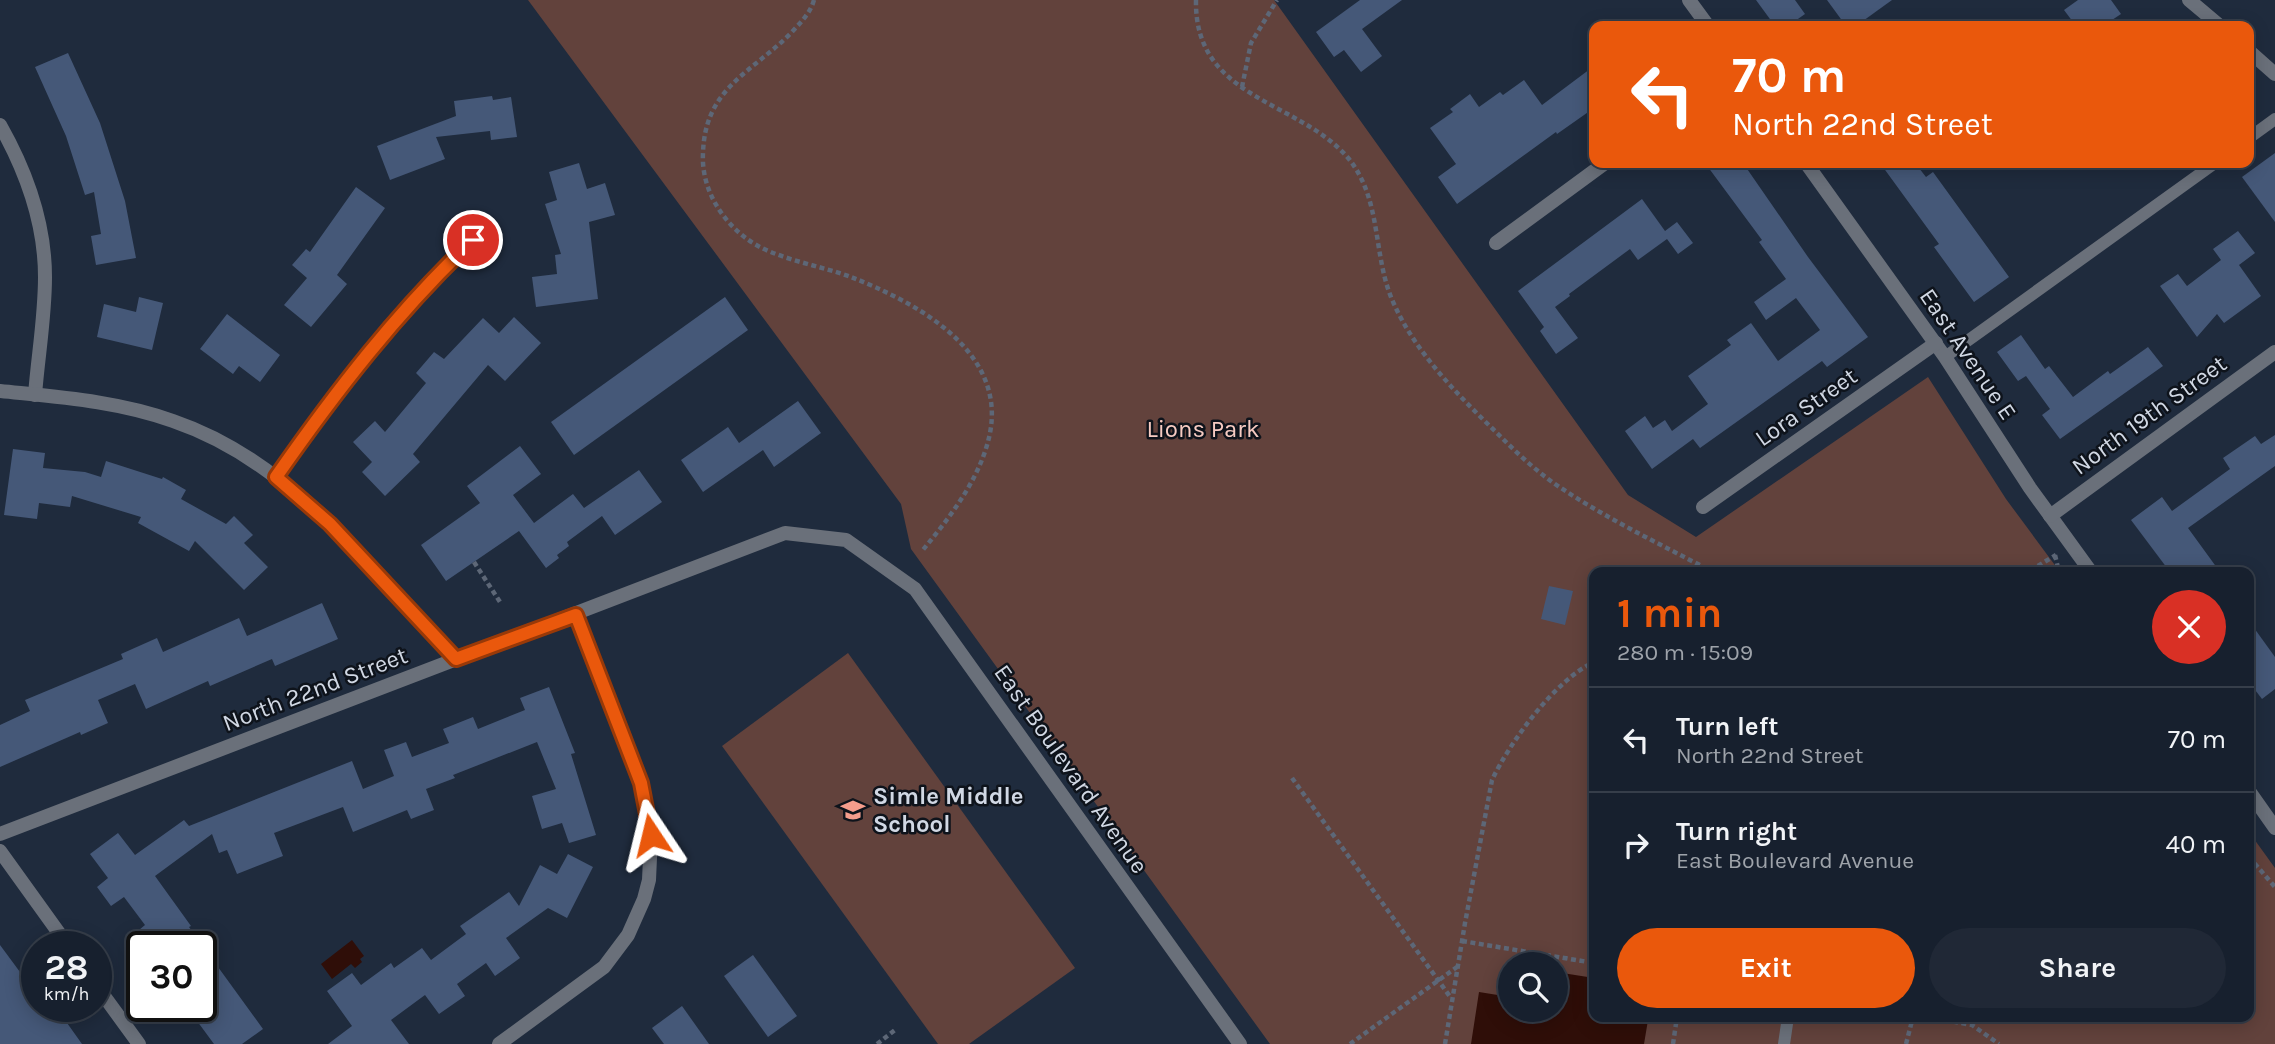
<!DOCTYPE html>
<meta charset="utf-8">
<style>
:root{--surface:#17202e;--page:#202836;--text:#f1f3f6;--muted:#9ea3aa;--line:#363e4a;--accent:#ea580c}
body{margin:0;font-family:Karla,sans-serif;background:var(--page);color:var(--text);height:100vh;display:flex;flex-direction:column;font-size:26px;white-space:nowrap}
*{box-sizing:border-box;margin:0}
p{font-size:23px;color:var(--muted)}
.icon{flex:none;width:38px;height:38px;fill:none;stroke:currentColor;stroke-width:2;stroke-linecap:round;stroke-linejoin:round}
.map{position:relative;flex:1;overflow:hidden}
.side{position:absolute;left:1589px;top:567px;width:665px;height:455px;display:flex;flex-direction:column;background:var(--surface);border-radius:14px;box-shadow:0 4px 18px #0003,0 0 0 2px var(--line)}
.side>*{flex:none}
.banner{position:absolute;left:1589px;top:21px;width:665px;height:147px;border-radius:14px;box-shadow:0 4px 18px #0003,0 0 0 2px var(--line);background:#ea580c;color:#fff;overflow:hidden}
.tools{position:absolute;left:1498px;top:952px;display:grid;gap:14px}
.tools a{display:grid;place-items:center;width:70px;height:70px;border-radius:50%;background:var(--surface);box-shadow:0 4px 18px #0003,0 0 0 2px var(--line);font-size:35px}
.speed{position:absolute;left:21px;top:931px;display:flex;gap:14px;font-size:35px;font-weight:700;text-align:center}
.speed>*{display:grid;place-content:center;width:91px;height:91px;border-radius:50%;background:var(--surface);box-shadow:0 4px 18px #0003,0 0 0 2px var(--line);line-height:1}
.speed small{font-size:18px;font-weight:400}
.speed .limit{border:4px solid #111;border-radius:10px;background:#fff;color:#111}
.pin{position:absolute;display:grid;place-items:center;width:60px;height:60px;color:#fff;margin:-30px;border:4px solid #fff;border-radius:50%;box-shadow:0 2px 7px #0007}
.me{position:absolute;width:77px;margin:-38px;rotate:350deg;stroke-linejoin:round;filter:drop-shadow(0 0 5px #0008)}
.turn{display:flex;align-items:center;gap:24px;height:147px;padding:0 28px;font-size:32px}
.turn .icon{width:91px;height:91px;stroke-width:2.5}
.turn b{display:block;font-size:49px;line-height:60px}
.round{display:grid;place-items:center;flex:none;width:74px;height:74px;border-radius:37px;background:var(--page)}
.head{display:flex;align-items:center;justify-content:space-between;height:119px;padding:0 28px}
h1{font-size:42px;font-weight:700;line-height:52px;color:var(--accent)}
.action{display:flex;gap:14px;margin-top:auto;padding:14px 28px}
.action a{flex:1;height:80px;border-radius:42px;background:var(--accent);color:#fff;font-size:28px;font-weight:700;line-height:80px;text-align:center}
.action a+a{background:var(--page);color:var(--text)}
ul{padding:0;list-style:none}
li{display:flex;align-items:center;gap:21px;height:105px;padding:0 28px;border-top:2px solid var(--line)}
li div{flex:1}
li b{display:block;font-size:26px}
li em{font-style:normal}
.map>svg:first-child{display:block}
</style>
<div class="map">
<svg width="2275" height="1044" viewBox="0 0 2275 1044">
<rect width="100%" height="100%" fill="#1f2b3d"/>
<!-- green -->
<g fill="#62423c" fill-rule="evenodd">
<path d="M 528,0 L 1274,0 L 1628,495 L 1696,537 L 1928,377 L 2006,499 L 2060,572 L 1594,572 L 1594,1017 L 2249,1017 L 2249,832 L 2275,868 L 2275,1044 L 1270,1044 L 911,549 L 901,504 ZM 1510,964 L 1556,964 L 1556,1010 L 1510,1010 Z"/>
<path d="M 848,653 L 1075,968 L 969,1044 L 938,1044 L 722,746 Z"/>
</g>
<!-- water -->
<g fill="#2f0e08">
<path d="M 352,940 L 364,956 L 360,959 L 362,962 L 355,968 L 351,964 L 332,979 L 321,964 Z"/>
<path d="M 1556,972 L 1594,978 L 1594,1017 L 1629,1017 L 1648,1020 L 1644,1044 L 1471,1044 L 1479,992 L 1510,997 L 1510,1010 L 1556,1010 Z"/>
</g>
<!-- building -->
<g fill="#455878">
<path d="M 1360,0 L 1402,0 L 1362,29 L 1382,56 L 1361,72 L 1344,50 L 1334,57 L 1316,32 Z"/>
<path d="M 1756,0 L 1795,0 L 1805,14 L 1788,26 L 1775,26 Z"/>
<path d="M 1827,0 L 1892,0 L 1856,26 L 1846,26 Z"/>
<path d="M 2078,0 L 2111,0 L 2121,14 L 2103,26 L 2076,26 L 2064,10 Z"/>
<path d="M 68,53 L 100,123 L 125,201 L 136,258 L 96,265 L 91,236 L 101,234 L 94,192 L 85,195 L 66,136 L 35,67 Z"/>
<path d="M 1594,66 L 1594,108 L 1557,134 L 1556,132 L 1457,204 L 1438,177 L 1456,164 L 1430,128 L 1453,112 L 1450,109 L 1470,94 L 1479,107 L 1500,92 L 1503,95 L 1524,80 L 1542,105 Z"/>
<path d="M 492,96 L 493,100 L 511,97 L 517,137 L 491,140 L 490,131 L 436,137 L 445,159 L 390,180 L 377,146 L 456,116 L 454,101 Z"/>
<path d="M 2275,153 L 2275,222 L 2242,177 Z"/>
<path d="M 579,163 L 587,189 L 605,183 L 615,215 L 589,222 L 598,299 L 536,307 L 532,277 L 557,274 L 555,255 L 561,254 L 545,204 L 557,200 L 549,172 Z"/>
<path d="M 1705,163 L 1743,163 L 1808,257 L 1868,337 L 1827,367 L 1822,361 L 1700,448 L 1693,439 L 1652,469 L 1625,431 L 1645,416 L 1653,428 L 1665,420 L 1672,431 L 1708,404 L 1688,376 L 1731,345 L 1727,340 L 1751,323 L 1778,361 L 1820,330 L 1796,298 L 1766,320 L 1754,302 L 1786,279 L 1759,242 L 1762,240 Z"/>
<path d="M 1880,163 L 1915,163 L 1926,177 L 1933,172 L 2009,277 L 1974,302 L 1934,247 L 1939,244 Z"/>
<path d="M 356,187 L 385,208 L 337,275 L 347,284 L 311,327 L 284,305 L 307,278 L 292,265 L 306,249 L 310,252 Z"/>
<path d="M 1642,199 L 1665,231 L 1677,222 L 1693,243 L 1678,254 L 1667,239 L 1638,260 L 1630,249 L 1569,294 L 1570,296 L 1555,307 L 1578,338 L 1556,354 L 1540,331 L 1544,327 L 1518,291 Z"/>
<path d="M 2238,231 L 2255,253 L 2239,265 L 2261,296 L 2224,323 L 2217,314 L 2197,337 L 2160,286 L 2178,274 L 2187,286 L 2221,260 L 2213,249 Z"/>
<path d="M 139,297 L 163,303 L 152,350 L 97,337 L 104,304 L 136,312 Z"/>
<path d="M 725,297 L 748,330 L 574,455 L 551,422 Z"/>
<path d="M 227,314 L 280,355 L 260,382 L 239,366 L 233,374 L 200,349 Z"/>
<path d="M 514,317 L 541,343 L 505,381 L 488,365 L 413,454 L 420,462 L 385,496 L 362,472 L 372,462 L 353,442 L 375,421 L 385,432 L 426,383 L 416,373 L 434,352 L 444,359 L 483,318 L 499,333 Z"/>
<path d="M 2021,335 L 2045,369 L 2049,366 L 2073,397 L 2108,371 L 2110,374 L 2148,347 L 2163,366 L 2060,439 L 2042,415 L 2050,409 L 2026,376 L 2018,381 L 1997,352 Z"/>
<path d="M 798,401 L 821,433 L 774,467 L 763,450 L 703,492 L 681,460 L 728,427 L 739,443 Z"/>
<path d="M 2275,435 L 2275,466 L 2188,528 L 2220,572 L 2170,572 L 2131,520 L 2162,497 L 2172,511 L 2230,469 L 2223,458 L 2255,436 L 2261,444 Z"/>
<path d="M 520,446 L 541,474 L 513,495 L 534,523 L 573,494 L 584,508 L 639,470 L 662,502 L 615,535 L 602,516 L 567,542 L 569,546 L 557,555 L 559,558 L 546,568 L 519,531 L 446,581 L 421,545 L 480,503 L 467,486 Z"/>
<path d="M 13,449 L 45,453 L 43,468 L 85,472 L 101,477 L 106,461 L 162,479 L 163,477 L 186,490 L 181,499 L 226,524 L 234,516 L 253,535 L 244,543 L 268,567 L 244,590 L 195,541 L 189,551 L 138,523 L 141,517 L 72,496 L 70,507 L 39,503 L 37,519 L 4,515 Z"/>
<path d="M 1549,586 L 1573,591 L 1565,625 L 1541,619 Z"/>
<path d="M 322,603 L 338,639 L 275,666 L 272,659 L 210,686 L 208,681 L 146,709 L 135,684 L 98,700 L 108,723 L 81,735 L 80,732 L 0,767 L 0,725 L 30,711 L 25,700 L 123,659 L 121,654 L 157,638 L 163,652 L 239,618 L 247,636 Z"/>
<path d="M 2249,621 L 2275,657 L 2275,689 L 2262,699 L 2249,682 Z"/>
<path d="M 549,687 L 575,753 L 571,754 L 596,835 L 569,843 L 562,823 L 542,829 L 532,796 L 556,789 L 537,742 L 453,775 L 455,778 L 426,789 L 434,810 L 411,819 L 407,810 L 353,832 L 343,807 L 274,833 L 283,856 L 237,874 L 227,850 L 219,853 L 212,834 L 155,876 L 191,926 L 189,927 L 263,1029 L 242,1044 L 214,1044 L 186,1006 L 201,1006 L 201,947 L 142,947 L 133,935 L 145,925 L 124,897 L 111,906 L 97,887 L 108,878 L 90,854 L 118,833 L 135,855 L 184,820 L 189,826 L 352,761 L 363,789 L 394,776 L 384,750 L 406,742 L 412,757 L 449,743 L 443,729 L 473,717 L 478,729 L 525,710 L 520,698 Z"/>
<path d="M 568,854 L 593,867 L 567,918 L 548,908 L 506,938 L 520,958 L 495,976 L 486,963 L 457,984 L 465,996 L 439,1014 L 425,995 L 391,1020 L 409,1044 L 328,1044 L 352,1026 L 327,991 L 352,973 L 361,985 L 391,963 L 394,968 L 422,948 L 431,960 L 466,934 L 460,926 L 509,892 L 519,906 L 540,865 L 557,874 Z"/>
<path d="M 0,945 L 37,995 L 37,1006 L 55,1006 L 82,1044 L 0,1044 Z"/>
<path d="M 753,955 L 797,1016 L 768,1037 L 724,976 Z"/>
<path d="M 682,1006 L 709,1044 L 664,1044 L 652,1028 Z"/>
</g>
<g fill="none" stroke-linecap="round" stroke-linejoin="round">
<!-- path -->
<g stroke="#5d6777" stroke-width="4.5" stroke-dasharray="5 3.5" stroke-linecap="butt">
<path d="M 814,0 C 810,14 800,23 790,34 C 751,73 705,88 703,153 C 701,187 720,219 747,239 C 774,259 819,265 851,277 C 915,302 1006,350 990,433 C 981,478 950,517 922,551"/>
<path d="M 1196,0 C 1194,100 1300,100 1349,159 C 1383,202 1372,257 1394,304 C 1417,355 1460,397 1500,436 C 1517,453 1535,470 1555,484 C 1605,518 1660,544 1713,572"/>
<path d="M 1242,87 L 1251,43 L 1277,0"/>
<path d="M 2055,555 L 2059,572"/>
<path d="M 474,562 L 500,602"/>
<path d="M 2032,572 L 2036,567 L 2056,555"/>
<path d="M 1292,778 L 1451,998"/>
<path d="M 2249,857 L 2275,887"/>
<path d="M 1462,941 L 1594,963"/>
<path d="M 1928,1017 L 1972,1025 L 1999,1044"/>
<path d="M 877,1044 L 895,1030"/>
<path d="M 1350,1044 L 1457,967"/>
<path d="M 1445,1044 L 1465,923 L 1492,780 C 1510,742 1555,680 1594,662"/>
<path d="M 1673,1044 L 1677,1017"/>
<path d="M 1906,1044 L 1913,1017"/>
</g>
<!-- lane -->
<g stroke="#6a707a" stroke-width="12">
<path d="M 2249,138 L 2275,119"/>
<path d="M 1945,357 L 2215,163"/>
<path d="M 1784,1044 L 1788,1017"/>
</g>
<!-- street -->
<g stroke="#6a707a" stroke-width="14">
<path d="M 1689,0 L 1708,26"/>
<path d="M 2189,0 L 2220,26"/>
<path d="M 2249,51 L 2275,74"/>
<path d="M 0,125 C 26,171 45,223 45,277 C 45,317 38,356 35,395"/>
<path d="M 1806,163 L 1945,357 L 2030,488 L 2091,572"/>
<path d="M 1496,243 L 1605,163"/>
<path d="M 0,391 C 58,397 118,401 173,421 C 255,449 311,504 369,565 C 399,596 428,627 456,659"/>
<path d="M 277,476 C 336,392 398,311 473,240"/>
<path d="M 1703,507 L 1936,343"/>
<path d="M 2050,516 L 2275,352"/>
<path d="M 2249,791 L 2275,828"/>
<path d="M 0,834 L 785,533 L 846,540 L 915,589 L 1240,1044"/>
<path d="M 0,851 L 69,947"/>
<path d="M 96,985 L 139,1044"/>
<path d="M 499,1044 L 604,967 L 628,935 L 644,899 L 649,880 L 651,835 L 641,783 L 576,615"/>
</g>
</g>
<g fill="none" stroke-linecap="round" stroke-linejoin="round">
<!-- route casing -->
<g stroke="#983908" stroke-width="18">
<path id="route" d="M 473,240 C 398,311 336,391 276,477 L 330,524 L 456,659 L 576,615 L 641,783 L 651,835"/>
</g>
<!-- route -->
<use href="#route" stroke="#ea580c" stroke-width="12"/>
</g>
<!-- icons -->
<defs>
<g id="school-bare" transform="scale(1.89)"><path d="M0-5L7-2L0 1L-7-2ZM-4 1L0 2.5L4 1V4Q0 6-4 4Z" fill="#f49d8c" stroke="#0e131b" stroke-width="2.5" paint-order="stroke"/></g>
</defs>
<g fill-rule="evenodd">
<use href="#school-bare" x="853" y="810"/>
</g>
<g text-anchor="middle" stroke-width="5" stroke-linejoin="round" paint-order="stroke">
<!-- street labels -->
<g font-size="24" fill="#d1d8e4" stroke="#0e131b">
<text transform="translate(1968 354) rotate(56)" y="8">East Avenue E</text>
<text transform="translate(1806 407) rotate(-35)" y="8">Lora Street</text>
<text transform="translate(2149 415) rotate(-36)" y="8">North 19th Street</text>
<text transform="translate(315 689) rotate(-21)" y="8">North 22nd Street</text>
<text transform="translate(1071 769) rotate(55)" y="8">East Boulevard Avenue</text>
</g>
<!-- park labels -->
<g font-size="24" fill="#f7cbc2" stroke="#0e131b">
<text x="1203" y="437">Lions Park</text>
</g>
<!-- poi labels -->
<g font-size="24" font-weight="bold" fill="#d1d8e4" stroke="#0e131b" text-anchor="start">
<text x="873" y="804">Simle Middle<tspan x="873" dy="28">School</tspan></text>
</g>
</g>
</svg>
<div class="tools">
<a><svg class="icon" aria-label="search" viewBox="0 0 24 24"><circle cx="10" cy="10" r="6"/><path d="M15 15l6 6"/></svg></a>
</div>
<div class="speed"><div>28<small>km/h</small></div><div class="limit">30</div></div>
<div class="pin" style="left:473px;top:240px;background:#d93025"><svg class="icon" aria-label="arrive" viewBox="0 0 24 24"><path d="M6 21V4h12l-3 4 3 4H6"/></svg></div>
<svg class="me" style="left:651px;top:835px" viewBox="-20 -20 40 40"><path d="M0-17L14 15 0 8-14 15z" fill="#ea580c" stroke="#fff" stroke-width="4"/></svg>
<div class="banner">
<div class="turn"><svg class="icon" aria-label="left" viewBox="0 0 24 24"><path d="M17 20v-9H6M10 6l-5 5 5 5"/></svg><div><b>70 m</b>North 22nd Street</div></div>
</div>
<section class="side">
<div class="head"><div><h1>1 min</h1><p>280 m · 15:09</p></div><a class="round" style="background:#d93025;color:#fff"><svg class="icon" aria-label="close" viewBox="0 0 24 24"><path d="M6 6l12 12M18 6L6 18"/></svg></a></div>
<ul>
<li><svg class="icon" aria-label="left" viewBox="0 0 24 24"><path d="M17 20v-9H6M10 6l-5 5 5 5"/></svg><div><b>Turn left</b><p>North 22nd Street</p></div><em>70 m</em></li>
<li><svg class="icon" aria-label="right" viewBox="0 0 24 24"><path d="M7 20v-9h11M14 6l5 5-5 5"/></svg><div><b>Turn right</b><p>East Boulevard Avenue</p></div><em>40 m</em></li>
</ul>
<div class="action"><a>Exit</a><a>Share</a></div>
</section>
</div>
